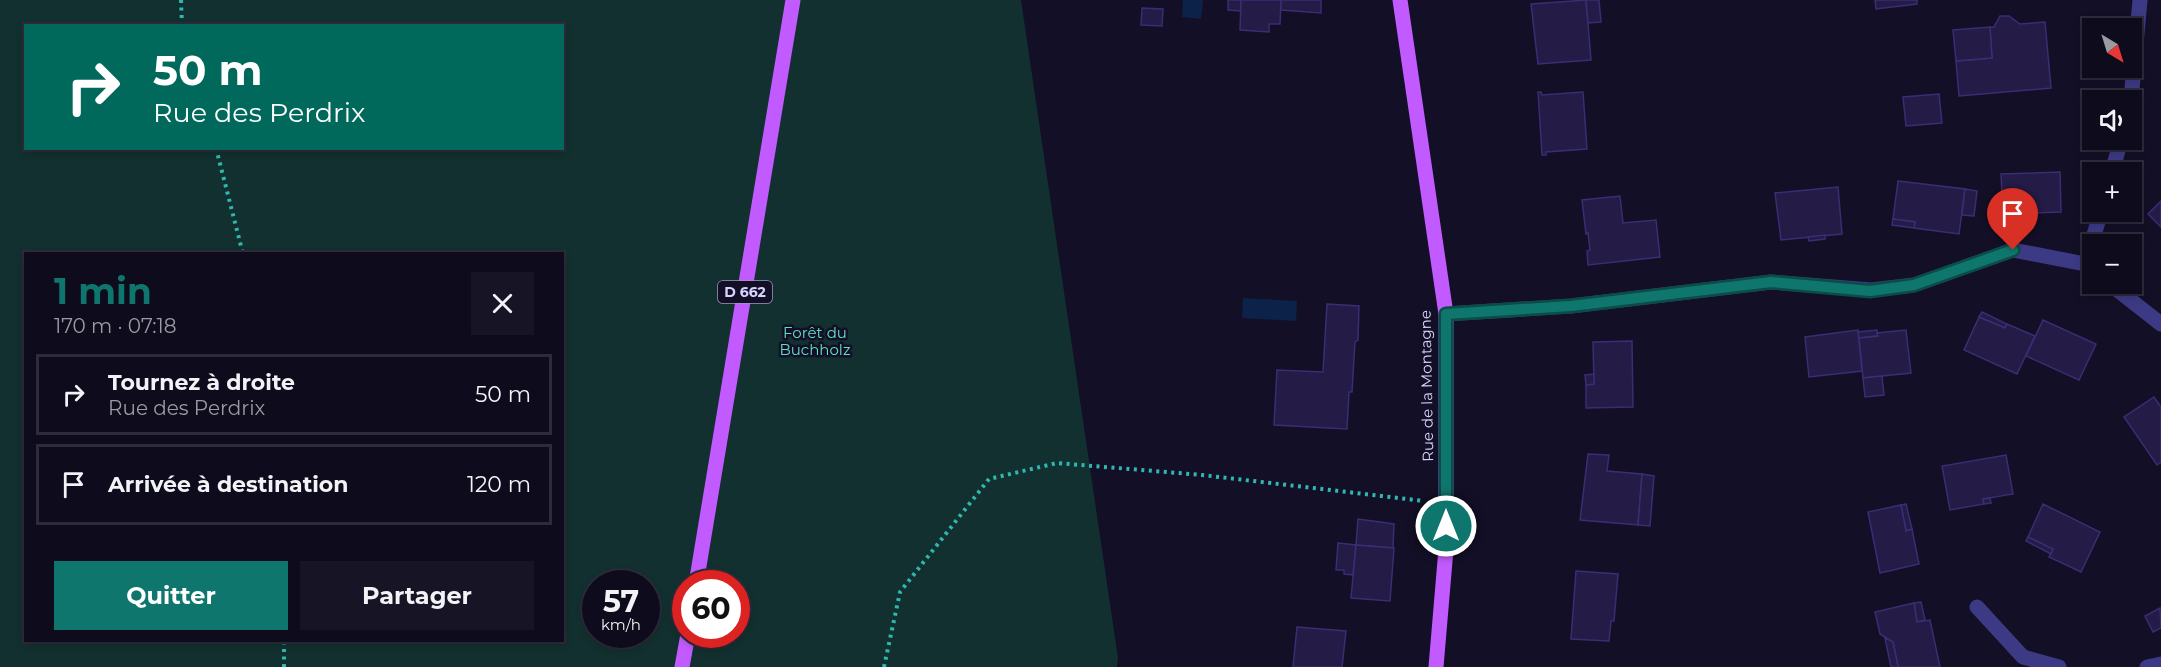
<!DOCTYPE html>
<html lang="fr">
<meta charset="utf-8">
<style>
:root{--surface:#0e0b1c;--page:#171425;--text:#f1f3f6;--muted:#9b9ba3;--line:#2e2b3b;--accent:#0f766e}
body{margin:0;font-family:Montserrat,sans-serif;background:var(--page);color:var(--text);height:100vh;display:flex;flex-direction:column;font-size:22px;white-space:nowrap}
*{box-sizing:border-box;margin:0}
p{font-size:20px;color:var(--muted)}
.icon{flex:none;width:33px;height:33px;fill:none;stroke:currentColor;stroke-width:2;stroke-linecap:round;stroke-linejoin:round}
.map{position:relative;flex:1;overflow:hidden}
.drawer{position:absolute;left:24px;top:252px;width:540px;height:390px;display:flex;flex-direction:column;background:var(--surface);border-radius:0px;box-shadow:0 3px 9px #0003,0 0 0 2px var(--line)}
.drawer>*{flex:none}
.banner{position:absolute;left:24px;top:24px;width:540px;height:126px;border-radius:0px;box-shadow:0 3px 9px #0003,0 0 0 2px var(--line);background:#00695c;color:#fff;overflow:hidden}
.needle{width:39px;rotate:142deg}
.buttons{position:absolute;left:2082px;top:18px;display:grid;gap:12px}
.buttons a{display:grid;place-items:center;width:60px;height:60px;border-radius:0px;background:var(--surface);box-shadow:0 3px 9px #0003,0 0 0 2px var(--line);font-size:30px}
.speed{position:absolute;left:582px;top:570px;display:flex;gap:12px;font-size:30px;font-weight:700;text-align:center}
.speed>*{display:grid;place-content:center;width:78px;height:78px;border-radius:50%;background:var(--surface);box-shadow:0 3px 9px #0003,0 0 0 2px var(--line);line-height:1}
.speed small{font-size:15px;font-weight:400}
.speed .limit{border:9px solid #d22;background:#fff;color:#111}
.pin{position:absolute;display:grid;place-items:center;width:51px;height:51px;color:#fff;margin:-62px -26px;border-radius:50% 50% 50% 0;rotate:-45deg;box-shadow:0 0 6px #0007}
.pin .icon{rotate:45deg}
.me{position:absolute;width:66px;margin:-33px;rotate:0deg;stroke-linejoin:round;filter:drop-shadow(0 0 4px #0008)}
.turn{display:flex;align-items:center;gap:21px;height:126px;padding:0 30px;font-size:27px}
.turn .icon{width:78px;height:78px;stroke-width:2.5}
.turn b{display:block;font-size:42px;line-height:51px}
.round{display:grid;place-items:center;flex:none;width:63px;height:63px;border-radius:0px;background:var(--page)}
.headline{display:flex;align-items:center;justify-content:space-between;height:102px;padding:0 30px}
h1{font-size:36px;font-weight:700;line-height:45px;color:var(--accent)}
.button{display:flex;gap:12px;margin-top:auto;padding:12px 30px}
.button a{flex:1;height:69px;border-radius:0px;background:var(--accent);color:#fff;font-size:24px;font-weight:700;line-height:69px;text-align:center}
.button a+a{background:var(--page);color:var(--text)}
ul{padding:0;list-style:none}
li{display:flex;align-items:center;gap:18px;height:81px;margin:0 12px 9px;padding:0 18px;border:3px solid var(--line);border-radius:0px}
li div{flex:1}
li b{display:block;font-size:22px}
li em{font-style:normal}
.map>svg:first-child{display:block}
</style>
<div class="map">
<svg width="2161" height="667" viewBox="0 0 2161 667">
<rect width="100%" height="100%" fill="#130f26"/>
<!-- green -->
<path fill="#12302f" fill-rule="evenodd" d="M 0,0 L 1021,0 L 1118,658 L 1117,667 L 0,667 ZM 26,26 L 562,26 L 562,148 L 26,148 ZM 26,254 L 562,254 L 562,640 L 26,640 ZM 596,584 L 646,584 L 646,634 L 596,634 ZM 686,584 L 736,584 L 736,634 L 686,634 Z"/>
<!-- water -->
<g fill="#0c2248">
<path d="M 1183,0 L 1203,0 L 1201,19 L 1182,17 Z"/>
<path d="M 1243,298 L 1297,301 L 1296,321 L 1242,318 Z"/>
</g>
<!-- building -->
<g fill="#241b47" stroke="#3b2d73" stroke-width="1.5">
<path d="M 1228,0 L 1241,0 L 1241,11 L 1228,10 Z"/>
<path d="M 1241,0 L 1281,0 L 1280,24 L 1269,24 L 1269,32 L 1240,30 Z"/>
<path d="M 1281,0 L 1321,0 L 1321,13 L 1281,10 Z"/>
<path d="M 1586,0 L 1591,60 L 1538,64 L 1531,4 Z"/>
<path d="M 1586,0 L 1599,0 L 1601,22 L 1588,23 Z"/>
<path d="M 1875,0 L 1917,0 L 1917,4 L 1876,9 Z"/>
<path d="M 1142,8 L 1163,9 L 1162,26 L 1141,25 Z"/>
<path d="M 2000,16 L 2009,16 L 2020,24 L 2045,22 L 2051,88 L 1959,96 L 1956,61 L 1992,58 L 1990,27 L 1994,27 Z"/>
<path d="M 1990,27 L 1992,58 L 1956,61 L 1953,30 Z"/>
<path d="M 1538,92 L 1541,92 L 1542,95 L 1583,92 L 1587,149 L 1546,152 L 1546,155 L 1542,155 Z"/>
<path d="M 1939,94 L 1942,123 L 1906,126 L 1903,97 Z"/>
<path d="M 2060,172 L 2061,212 L 2003,214 L 2001,174 Z"/>
<path d="M 1898,181 L 1965,189 L 1959,234 L 1914,228 L 1915,222 L 1893,219 Z"/>
<path d="M 1838,187 L 1842,234 L 1781,240 L 1775,193 Z"/>
<path d="M 1965,189 L 1977,191 L 1974,216 L 1962,215 Z"/>
<path d="M 1620,196 L 1623,223 L 1656,220 L 1660,257 L 1588,265 L 1587,251 L 1590,250 L 1588,233 L 1586,234 L 1582,200 Z"/>
<path d="M 2161,201 L 2161,227 L 2148,214 Z"/>
<path d="M 1893,219 L 1915,222 L 1914,228 L 1892,225 Z"/>
<path d="M 1825,235 L 1825,239 L 1809,241 L 1808,237 Z"/>
<path d="M 1327,304 L 1359,306 L 1358,340 L 1355,342 L 1352,392 L 1349,392 L 1347,429 L 1274,425 L 1277,370 L 1323,372 Z"/>
<path d="M 1982,312 L 2007,324 L 2005,328 L 1979,317 Z"/>
<path d="M 1979,317 L 2005,328 L 2007,324 L 2035,336 L 2017,374 L 1964,350 Z"/>
<path d="M 2043,320 L 2096,344 L 2079,380 L 2026,356 Z"/>
<path d="M 1858,330 L 1862,371 L 1809,377 L 1805,337 Z"/>
<path d="M 1877,330 L 1878,336 L 1859,338 L 1858,332 Z"/>
<path d="M 1906,330 L 1911,373 L 1863,378 L 1859,338 L 1878,336 L 1877,333 Z"/>
<path d="M 1632,341 L 1633,407 L 1586,408 L 1586,385 L 1594,384 L 1593,342 Z"/>
<path d="M 1594,374 L 1594,384 L 1586,385 L 1585,375 Z"/>
<path d="M 1882,376 L 1884,395 L 1865,397 L 1863,378 Z"/>
<path d="M 2154,397 L 2161,407 L 2161,462 L 2157,465 L 2124,417 Z"/>
<path d="M 1588,454 L 1609,455 L 1607,471 L 1642,474 L 1638,525 L 1580,520 Z"/>
<path d="M 2006,455 L 2013,494 L 1983,499 L 1984,504 L 1950,510 L 1942,466 Z"/>
<path d="M 1642,474 L 1654,476 L 1650,526 L 1638,525 Z"/>
<path d="M 1990,498 L 1991,503 L 1984,504 L 1983,499 Z"/>
<path d="M 1906,504 L 1912,529 L 1906,531 L 1901,505 Z"/>
<path d="M 2043,504 L 2100,532 L 2081,572 L 2049,557 L 2053,549 L 2028,537 Z"/>
<path d="M 1901,505 L 1906,531 L 1912,529 L 1919,564 L 1880,573 L 1868,512 Z"/>
<path d="M 1358,519 L 1394,524 L 1393,548 L 1356,545 Z"/>
<path d="M 2028,537 L 2053,549 L 2051,554 L 2026,541 Z"/>
<path d="M 1338,543 L 1356,545 L 1353,575 L 1344,574 L 1344,570 L 1336,570 Z"/>
<path d="M 1356,545 L 1394,548 L 1390,601 L 1351,598 Z"/>
<path d="M 1576,571 L 1618,574 L 1614,621 L 1611,621 L 1609,641 L 1571,639 Z"/>
<path d="M 1921,602 L 1925,620 L 1917,622 L 1914,603 Z"/>
<path d="M 1914,603 L 1917,622 L 1930,620 L 1940,667 L 1898,667 L 1893,642 L 1880,634 L 1875,612 Z"/>
<path d="M 2160,608 L 2161,628 L 2153,632 L 2145,616 Z"/>
<path d="M 1297,627 L 1346,631 L 1342,667 L 1293,667 Z"/>
<path d="M 1885,638 L 1893,642 L 1898,667 L 1891,667 Z"/>
</g>
<g fill="none" stroke-linecap="round" stroke-linejoin="round">
<!-- path -->
<g stroke="#2fb8b0" stroke-width="4" stroke-dasharray="3 4.5" stroke-linecap="butt">
<path d="M 181,0 L 182,26"/>
<path d="M 216,148 L 243,254"/>
<path d="M 284,667 L 284,640"/>
<path d="M 884,667 L 900,592 L 989,479 L 1057,463 L 1202,475 L 1424,501"/>
</g>
<!-- minor -->
<g stroke="#3d3a85" stroke-width="15">
<path d="M 2131,100 L 2140,0"/>
<path d="M 2112,172 L 2121,140"/>
<path d="M 2085,264 L 2101,212"/>
<path d="M 2110,284 L 2161,324"/>
<path d="M 1446,314 L 1571,306 L 1771,282 L 1871,290 L 1914,285 L 2013,250 L 2085,264 L 2092,270"/>
<path d="M 1977,607 L 2023,657 L 2059,667"/>
<path d="M 2147,667 L 2161,664"/>
</g>
<!-- major -->
<g stroke="#c25bff" stroke-width="15">
<path d="M 1400,0 L 1446,314 L 1446,549 L 1436,667"/>
<path d="M 696,584 L 793,0"/>
<path d="M 682,667 L 688,634"/>
</g>
</g>
<g fill="none" stroke-linecap="round" stroke-linejoin="round">
<!-- route casing -->
<g stroke="#0a4d48" stroke-width="15">
<path id="route" d="M 1446,526 L 1446,314 L 1571,306 L 1771,282 L 1870,291 L 1914,285 L 2013,250"/>
</g>
<!-- route -->
<use href="#route" stroke="#0f766e" stroke-width="10"/>
</g>
<g text-anchor="middle" stroke-width="5" stroke-linejoin="round" paint-order="stroke">
<!-- shield labels -->
<rect fill="#130f26" stroke="#9e99be" stroke-width="1.5" x="718" y="281" width="54" height="22" rx="4.5"/>
<g font-size="14" font-weight="bold" fill="#d9d4ff">
<text x="745" y="297">D 662</text>
</g>
<!-- park labels -->
<g font-size="15" fill="#5fe0c0" stroke="#130f26">
<text x="815" y="338">Forêt du<tspan x="815" dy="17">Buchholz</tspan></text>
</g>
<!-- street labels -->
<g font-size="15" fill="#d9d4ff" stroke="#130f26">
<text transform="translate(1427 386) rotate(-91)" y="5">Rue de la Montagne</text>
</g>
</g>
</svg>
<div class="buttons">
<a><svg class="needle" viewBox="-14 -14 28 28"><path d="M0-13l5 13h-10z" fill="#e53935"/><path d="M0 13l5-13h-10z" fill="#9b9ba3"/></svg></a>
<a><svg class="icon" aria-label="sound" viewBox="0 0 24 24"><path d="M4 9h4l5-4v14l-5-4H4zM17 9q2 3 0 6"/></svg></a>
<a>+</a>
<a>−</a>
</div>
<div class="speed"><div>57<small>km/h</small></div><div class="limit">60</div></div>
<div class="pin" style="left:2013px;top:250px;background:#d93025"><svg class="icon" aria-label="arrive" viewBox="0 0 24 24"><path d="M6 21V4h12l-3 4 3 4H6"/></svg></div>
<svg class="me" style="left:1446px;top:526px" viewBox="-20 -20 40 40"><circle r="17" fill="#0f766e" stroke="#fff" stroke-width="3"/><path d="M0-11L8 9 0 5-8 9z" fill="#fff"/></svg>
<div class="banner">
<div class="turn"><svg class="icon" aria-label="right" viewBox="0 0 24 24"><path d="M7 20v-9h11M14 6l5 5-5 5"/></svg><div><b>50 m</b>Rue des Perdrix</div></div>
</div>
<section class="drawer">
<div class="headline"><div><h1>1 min</h1><p>170 m · 07:18</p></div><a class="round"><svg class="icon" aria-label="close" viewBox="0 0 24 24"><path d="M6 6l12 12M18 6L6 18"/></svg></a></div>
<ul>
<li><svg class="icon" aria-label="right" viewBox="0 0 24 24"><path d="M7 20v-9h11M14 6l5 5-5 5"/></svg><div><b>Tournez à droite</b><p>Rue des Perdrix</p></div><em>50 m</em></li>
<li><svg class="icon" aria-label="arrive" viewBox="0 0 24 24"><path d="M6 21V4h12l-3 4 3 4H6"/></svg><div><b>Arrivée à destination</b></div><em>120 m</em></li>
</ul>
<div class="button"><a>Quitter</a><a>Partager</a></div>
</section>
</div>
